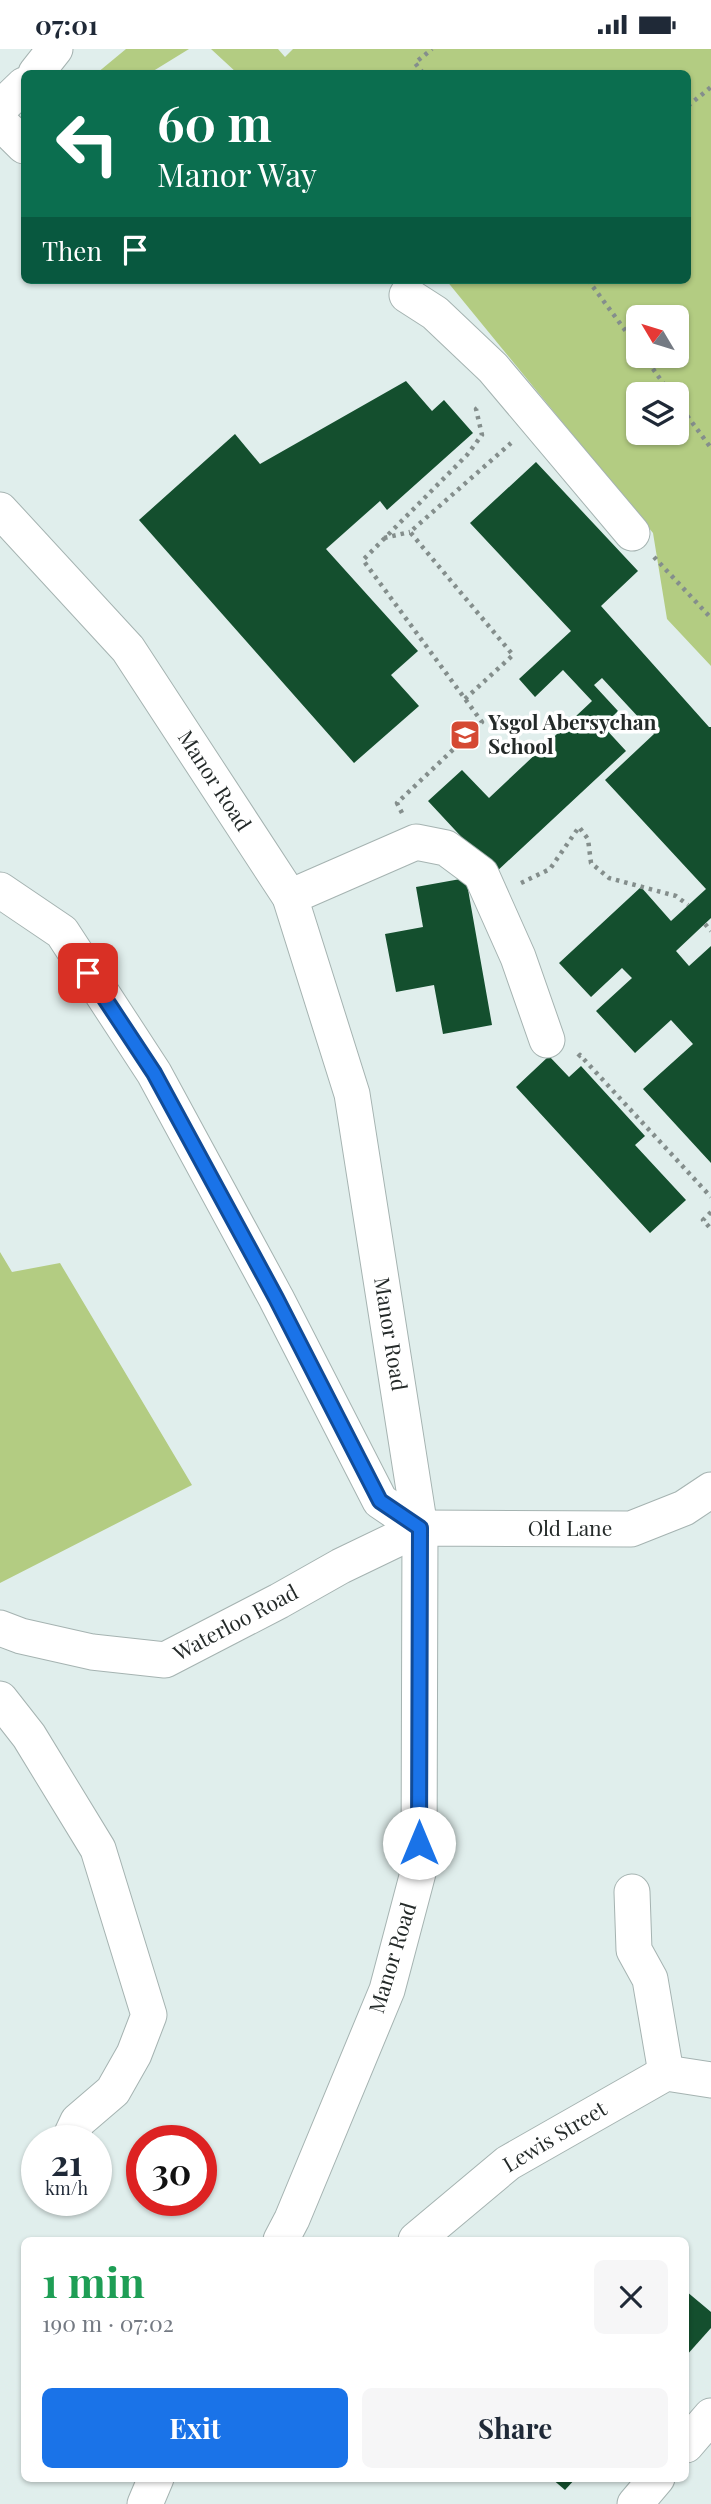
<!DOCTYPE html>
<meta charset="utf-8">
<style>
:root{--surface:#fff;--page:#f6f6f7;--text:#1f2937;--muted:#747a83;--accent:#1a73e8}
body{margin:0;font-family:"Playfair Display",serif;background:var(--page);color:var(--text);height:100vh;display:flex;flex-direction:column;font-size:26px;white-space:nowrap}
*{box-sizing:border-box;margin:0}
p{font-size:23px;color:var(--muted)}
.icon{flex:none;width:38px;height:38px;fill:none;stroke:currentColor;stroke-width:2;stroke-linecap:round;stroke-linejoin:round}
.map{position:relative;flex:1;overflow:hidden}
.sheet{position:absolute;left:21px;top:2188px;width:668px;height:245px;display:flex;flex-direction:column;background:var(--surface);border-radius:10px;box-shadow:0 2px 5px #0004}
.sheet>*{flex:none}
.banner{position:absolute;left:21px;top:21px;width:670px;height:214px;border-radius:10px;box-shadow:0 2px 5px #0004;background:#0b6e4f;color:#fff;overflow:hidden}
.needle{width:46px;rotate:308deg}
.tools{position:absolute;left:626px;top:256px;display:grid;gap:14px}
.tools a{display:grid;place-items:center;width:63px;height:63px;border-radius:10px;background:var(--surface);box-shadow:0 2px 5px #0004;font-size:35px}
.speed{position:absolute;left:21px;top:2076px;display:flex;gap:14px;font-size:35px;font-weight:700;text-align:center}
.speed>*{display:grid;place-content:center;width:91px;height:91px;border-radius:50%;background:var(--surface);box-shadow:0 2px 5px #0004;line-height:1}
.speed small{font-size:18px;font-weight:400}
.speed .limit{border:10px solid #d22;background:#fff;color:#111}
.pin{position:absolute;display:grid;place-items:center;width:60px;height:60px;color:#fff;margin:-30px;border-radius:14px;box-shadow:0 4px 10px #0006}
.me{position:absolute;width:77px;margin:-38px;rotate:0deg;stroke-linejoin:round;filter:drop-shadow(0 0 5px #0008)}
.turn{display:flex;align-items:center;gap:24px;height:147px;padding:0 21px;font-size:32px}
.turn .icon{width:91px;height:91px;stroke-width:2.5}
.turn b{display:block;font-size:49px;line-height:60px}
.then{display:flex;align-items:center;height:66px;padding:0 21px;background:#0003;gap:14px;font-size:26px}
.round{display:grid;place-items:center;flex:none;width:74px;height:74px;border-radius:10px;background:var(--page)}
.overview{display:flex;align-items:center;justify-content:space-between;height:119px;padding:0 21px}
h1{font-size:42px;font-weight:700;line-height:52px;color:#1e9e55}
.cta{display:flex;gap:14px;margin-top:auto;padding:14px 21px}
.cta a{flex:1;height:80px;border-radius:10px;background:var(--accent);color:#fff;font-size:28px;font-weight:700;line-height:80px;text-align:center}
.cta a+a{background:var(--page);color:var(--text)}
.status{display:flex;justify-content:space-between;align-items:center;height:49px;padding:0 35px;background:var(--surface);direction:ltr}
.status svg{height:19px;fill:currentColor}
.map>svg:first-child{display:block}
</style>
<div class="status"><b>07:01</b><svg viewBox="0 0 49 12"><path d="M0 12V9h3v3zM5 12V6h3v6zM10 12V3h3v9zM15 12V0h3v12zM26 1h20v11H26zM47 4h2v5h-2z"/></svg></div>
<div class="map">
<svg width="711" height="2455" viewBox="0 0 711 2455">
<rect width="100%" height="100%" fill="#e0eeec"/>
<!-- green -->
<g fill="#b3cc82" fill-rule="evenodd">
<path d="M 126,0 L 189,0 L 150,24 L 97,24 Z"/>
<path d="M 211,0 L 278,0 L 285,8 L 293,0 L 711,0 L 711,617 L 667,570 L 653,484 L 446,231 L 688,231 L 688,24 L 237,24 ZM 639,268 L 677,268 L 677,306 L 639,306 ZM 639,345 L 677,345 L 677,383 L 639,383 Z"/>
<path d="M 0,1203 L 12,1223 L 60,1214 L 192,1436 L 0,1534 Z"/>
</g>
<!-- building -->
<g fill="#144f2e">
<path d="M 406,332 L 432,362 L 444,351 L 473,384 L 387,461 L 380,452 L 326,500 L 418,602 L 391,626 L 419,657 L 354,714 L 139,471 L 235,385 L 260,415 Z"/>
<path d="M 536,413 L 638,522 L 601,557 L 709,678 L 711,678 L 711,869 L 676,902 L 689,917 L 711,897 L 711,1114 L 643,1040 L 693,995 L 671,971 L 635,1004 L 596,962 L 632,929 L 622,919 L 591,948 L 559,914 L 641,838 L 671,872 L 706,840 L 605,731 L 654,685 L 602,629 L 594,636 L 618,662 L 603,677 L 626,702 L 495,824 L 428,752 L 462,721 L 489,749 L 592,652 L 563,621 L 535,648 L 519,630 L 571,582 L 470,474 Z"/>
<path d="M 466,829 L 492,976 L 443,985 L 434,936 L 396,943 L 385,885 L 423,878 L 416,838 Z"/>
<path d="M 549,1007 L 569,1028 L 581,1017 L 645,1087 L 635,1096 L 686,1151 L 650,1184 L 516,1038 Z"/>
<path d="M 686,2242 L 711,2263 L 711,2279 L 686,2307 Z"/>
<path d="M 551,2429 L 576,2429 L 565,2441 Z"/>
</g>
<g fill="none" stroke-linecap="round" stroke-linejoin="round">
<!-- minor casing -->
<g stroke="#a5b3b1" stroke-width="37">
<g id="minor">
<path d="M 36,24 L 55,0"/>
<path d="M 0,59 L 24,36"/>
<path d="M 0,73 L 24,97"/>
<path d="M 407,246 L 435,264 L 493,319 L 632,484"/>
<path d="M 0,461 L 128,600 L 290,848 L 352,1045 L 420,1479 L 419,1820 L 387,1941 L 292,2170 L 281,2191"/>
<path d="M 0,841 L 62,883 L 154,1024 L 276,1249 L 380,1452 L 420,1479"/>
<path d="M 290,848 L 416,793 L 446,799 L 481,825 L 518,908 L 547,991"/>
<path d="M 0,1579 L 21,1587 L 92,1603 L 165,1611 L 279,1552 L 341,1517 L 420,1479 L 631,1480 L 684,1459 L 711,1441"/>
<path d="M 0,1650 L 29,1687 L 98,1800 L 149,1966 L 134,2005 L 113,2042 L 78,2072 L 69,2091"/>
<path d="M 632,1843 L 634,1901 L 650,1930 L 666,2024"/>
<path d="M 416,2191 L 508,2114 L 666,2024 L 711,2031"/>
<path d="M 686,2396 L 711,2367"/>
<path d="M 145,2455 L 156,2429"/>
<path d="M 635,2455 L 657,2429"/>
</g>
</g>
<!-- path -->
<g stroke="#848e8c" stroke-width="4.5" stroke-dasharray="3.5 5" stroke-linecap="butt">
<path d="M 423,24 L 415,14 L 432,0"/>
<path d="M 688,57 L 711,38"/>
<path d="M 588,231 L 639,300"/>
<path d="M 643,306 L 671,345"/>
<path d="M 677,353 L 711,399"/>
<path d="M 384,489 L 410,483"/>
<path d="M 654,508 L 711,569"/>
<path d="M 465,650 L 513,606 L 410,483 L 511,394"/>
<path d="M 402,764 L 397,754 L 482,673 L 363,511 L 467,406 L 482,386 L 476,360 L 480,357"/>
<path d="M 521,834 L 550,820 L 579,778 L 588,790 L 591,814 L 609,829 L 676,847 L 688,856"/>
<path d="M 705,875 L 711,882"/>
<path d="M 578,1008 L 580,1006 L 711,1148"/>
<path d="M 711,1163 L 703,1171 L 711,1180"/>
</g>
<!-- minor -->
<use href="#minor" stroke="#fff" stroke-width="35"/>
</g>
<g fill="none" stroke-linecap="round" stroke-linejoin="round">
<!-- route casing -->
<g stroke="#114b97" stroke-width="18">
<path id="route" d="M 88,924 L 154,1024 L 276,1249 L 380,1452 L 420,1479 L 419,1794"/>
</g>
<!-- route -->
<use href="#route" stroke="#1a73e8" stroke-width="12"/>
</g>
<!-- icons -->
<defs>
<g id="school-square" transform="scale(1.575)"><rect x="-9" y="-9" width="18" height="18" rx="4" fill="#d54933" stroke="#fff"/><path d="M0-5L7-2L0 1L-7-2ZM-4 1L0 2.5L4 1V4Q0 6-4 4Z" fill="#fff"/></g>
</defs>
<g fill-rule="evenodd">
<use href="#school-square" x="465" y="686"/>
</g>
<g text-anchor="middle" stroke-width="7" stroke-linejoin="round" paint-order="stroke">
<!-- poi labels -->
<g font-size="21" font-weight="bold" fill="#242a29" stroke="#fff" text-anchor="start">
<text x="488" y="681">Ysgol Abersychan<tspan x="488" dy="24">School</tspan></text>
</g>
<!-- street labels -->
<g font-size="21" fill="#242a29" stroke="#fff">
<text transform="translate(214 732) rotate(57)" y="7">Manor Road</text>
<text transform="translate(390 1285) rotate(81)" y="7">Manor Road</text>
<text x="570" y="1487">Old Lane</text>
<text transform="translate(236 1574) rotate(-28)" y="7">Waterloo Road</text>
<text transform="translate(393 1909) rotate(-73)" y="7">Manor Road</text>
<text transform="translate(555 2088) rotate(-31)" y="7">Lewis Street</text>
</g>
</g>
</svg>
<div class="tools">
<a><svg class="needle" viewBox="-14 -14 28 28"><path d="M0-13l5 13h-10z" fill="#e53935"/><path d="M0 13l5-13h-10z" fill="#747a83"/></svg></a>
<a><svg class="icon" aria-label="layers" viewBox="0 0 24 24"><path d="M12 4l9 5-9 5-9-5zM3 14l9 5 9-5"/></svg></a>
</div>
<div class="speed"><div>21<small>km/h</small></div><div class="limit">30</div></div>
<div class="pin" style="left:88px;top:924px;background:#d93025"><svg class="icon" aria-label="arrive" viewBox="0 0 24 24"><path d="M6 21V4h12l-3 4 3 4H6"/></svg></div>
<svg class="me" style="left:419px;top:1794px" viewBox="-20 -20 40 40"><circle r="19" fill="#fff"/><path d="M0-13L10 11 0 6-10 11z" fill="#1a73e8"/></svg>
<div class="banner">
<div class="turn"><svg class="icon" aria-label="left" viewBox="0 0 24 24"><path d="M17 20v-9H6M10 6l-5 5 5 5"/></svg><div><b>60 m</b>Manor Way</div></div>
<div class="then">Then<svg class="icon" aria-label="arrive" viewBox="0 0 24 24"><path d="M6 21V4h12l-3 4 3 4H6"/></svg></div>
</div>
<section class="sheet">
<div class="overview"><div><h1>1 min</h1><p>190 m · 07:02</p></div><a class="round"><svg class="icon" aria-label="close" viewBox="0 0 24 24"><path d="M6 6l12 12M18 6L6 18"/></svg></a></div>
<div class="cta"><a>Exit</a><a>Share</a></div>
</section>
</div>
